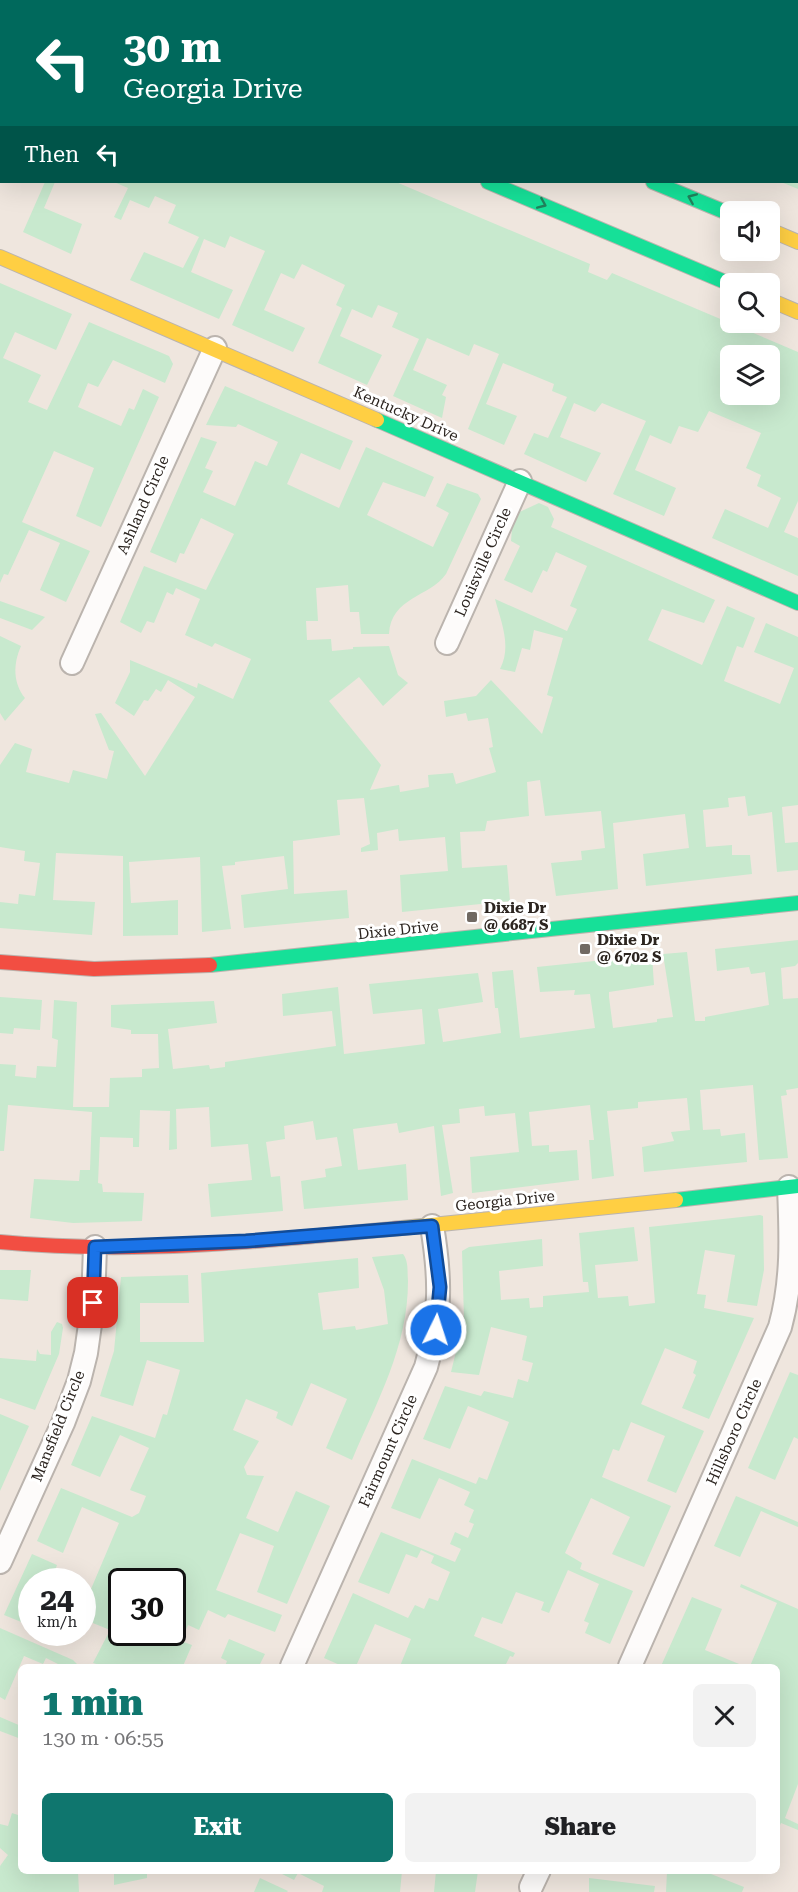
<!DOCTYPE html>
<meta charset="utf-8">
<style>
:root{--surface:#fff;--page:#f2f2f2;--text:#202124;--muted:#757577;--accent:#0f766e}
body{margin:0;font-family:"Roboto Serif",serif;background:var(--page);color:var(--text);height:100vh;display:flex;flex-direction:column;font-size:22px;white-space:nowrap}
*{box-sizing:border-box;margin:0}
p{font-size:20px;color:var(--muted)}
.icon{flex:none;width:33px;height:33px;fill:none;stroke:currentColor;stroke-width:2;stroke-linecap:round;stroke-linejoin:round}
.map{position:relative;flex:1;overflow:hidden}
.sheet{position:absolute;left:18px;top:1664px;width:762px;height:210px;display:flex;flex-direction:column;background:var(--surface);border-radius:9px;box-shadow:0 6px 24px #0002}
.sheet>*{flex:none}
.guide{position:absolute;left:0px;top:0px;width:798px;height:183px;box-shadow:0 6px 24px #0002;background:#00695c;color:#fff;overflow:hidden}
.fabs{position:absolute;left:720px;top:201px;display:grid;gap:12px}
.fabs a{display:grid;place-items:center;width:60px;height:60px;border-radius:9px;background:var(--surface);box-shadow:0 6px 24px #0002;font-size:30px}
.speed{position:absolute;left:18px;top:1568px;display:flex;gap:12px;font-size:30px;font-weight:700;text-align:center}
.speed>*{display:grid;place-content:center;width:78px;height:78px;border-radius:50%;background:var(--surface);box-shadow:0 6px 24px #0002;line-height:1}
.speed small{font-size:15px;font-weight:400}
.speed .limit{border:3px solid #111;border-radius:9px;background:#fff;color:#111}
.pin{position:absolute;display:grid;place-items:center;width:51px;height:51px;color:#fff;margin:-26px;border-radius:12px;box-shadow:0 3px 9px #0006}
.me{position:absolute;width:66px;margin:-33px;rotate:4deg;stroke-linejoin:round;filter:drop-shadow(0 0 4px #0008)}
.turn{display:flex;align-items:center;gap:21px;height:126px;padding:0 24px;font-size:27px}
.turn .icon{width:78px;height:78px;stroke-width:2.5}
.turn b{display:block;font-size:42px;line-height:51px}
.then{display:flex;align-items:center;height:57px;padding:0 24px;background:#0003;gap:12px;font-size:22px}
.round{display:grid;place-items:center;flex:none;width:63px;height:63px;border-radius:9px;background:var(--page)}
.head{display:flex;align-items:center;justify-content:space-between;height:102px;padding:0 24px}
h1{font-size:36px;font-weight:800;line-height:45px;color:var(--accent)}
.cta{display:flex;gap:12px;margin-top:auto;padding:12px 24px}
.cta a{flex:1;height:69px;border-radius:9px;background:var(--accent);color:#fff;font-size:24px;font-weight:800;line-height:69px;text-align:center}
.cta a+a{background:var(--page);color:var(--text)}
.map>svg:first-child{display:block}
</style>
<div class="map">
<svg width="798" height="1892" viewBox="0 0 798 1892">
<rect width="100%" height="100%" fill="#efe6de"/>
<!-- green -->
<g fill="#c8e9ce" fill-rule="evenodd">
<path d="M 798,13 L 798,189 L 781,182 L 796,182 Z"/>
<path d="M 45,182 L 55,182 L 44,208 L 82,224 L 71,254 L 23,232 Z"/>
<path d="M 114,182 L 396,182 L 590,264 L 588,272 L 607,280 L 612,273 L 798,352 L 798,501 L 784,532 L 798,538 L 798,576 L 712,538 L 725,509 L 768,528 L 781,498 L 757,486 L 761,475 L 746,468 L 761,433 L 709,411 L 698,432 L 679,426 L 671,444 L 650,435 L 635,470 L 676,488 L 664,516 L 613,494 L 646,421 L 602,403 L 595,412 L 574,403 L 560,437 L 601,453 L 586,482 L 524,454 L 534,433 L 548,438 L 567,397 L 552,391 L 554,384 L 503,363 L 486,404 L 517,416 L 504,445 L 468,429 L 499,354 L 474,344 L 469,356 L 427,338 L 413,370 L 447,385 L 442,395 L 446,397 L 442,418 L 393,396 L 419,339 L 392,327 L 398,313 L 378,305 L 372,318 L 352,309 L 340,336 L 382,355 L 367,385 L 318,363 L 342,308 L 336,305 L 345,285 L 302,264 L 294,279 L 281,273 L 264,310 L 305,328 L 293,352 L 232,325 L 265,251 L 230,236 L 225,248 L 204,239 L 191,272 L 233,290 L 219,319 L 130,280 L 144,252 L 183,268 L 199,237 L 168,223 L 176,205 L 155,196 L 149,208 L 130,200 L 121,220 L 114,217 L 128,188 ZM 730,356 L 770,356 L 770,394 L 730,394 Z"/>
<path d="M 0,283 L 72,314 L 56,350 L 15,332 L 3,358 L 41,375 L 28,402 L 47,410 L 89,322 L 169,356 L 173,364 L 165,383 L 113,360 L 98,387 L 88,383 L 78,407 L 121,426 L 129,408 L 134,410 L 143,389 L 159,397 L 101,527 L 76,516 L 94,468 L 54,451 L 22,522 L 90,551 L 66,602 L 40,590 L 60,543 L 29,530 L 8,575 L 4,574 L 0,583 Z"/>
<path d="M 225,386 L 353,441 L 340,470 L 301,453 L 287,484 L 339,508 L 366,447 L 434,477 L 425,497 L 383,482 L 367,515 L 433,547 L 449,513 L 436,506 L 447,483 L 478,494 L 481,499 L 446,574 C 430,597 391,597 389,634 L 361,634 L 359,612 L 350,612 L 348,585 L 316,588 L 318,621 L 306,621 L 307,640 L 331,639 L 332,651 L 353,649 L 353,647 L 389,646 L 398,675 L 408,683 L 383,706 L 359,677 L 329,701 L 381,765 L 370,790 L 399,785 L 400,792 L 429,787 L 428,775 L 453,773 L 456,784 L 496,772 L 489,748 L 493,747 L 488,718 L 468,721 L 466,713 L 446,717 L 444,701 L 476,696 L 491,680 L 542,734 L 553,697 L 547,695 L 563,638 L 534,630 L 530,650 L 522,648 L 515,672 L 500,669 C 512,646 501,622 495,599 L 567,631 L 577,609 L 570,606 L 587,566 L 556,552 L 547,572 L 543,570 L 532,593 L 504,580 L 520,546 L 511,541 L 513,515 L 539,503 L 548,507 L 554,519 L 551,527 L 715,600 L 704,623 L 662,609 L 648,640 L 702,665 L 727,606 L 755,618 L 743,648 L 737,646 L 724,681 L 780,704 L 794,668 L 754,652 L 766,623 L 798,637 L 798,805 L 782,807 L 785,843 L 798,842 L 798,870 L 777,872 L 772,812 L 748,816 L 745,796 L 728,798 L 729,807 L 703,810 L 706,847 L 732,845 L 732,855 L 750,855 L 752,874 L 646,886 L 643,854 L 689,848 L 685,814 L 613,823 L 618,889 L 556,896 L 551,863 L 582,860 L 581,851 L 605,848 L 601,811 L 545,816 L 540,780 L 527,782 L 529,816 L 487,821 L 485,831 L 460,832 L 462,868 L 507,865 L 510,901 L 402,912 L 400,875 L 448,871 L 445,837 L 399,841 L 398,829 L 377,833 L 378,850 L 361,852 L 361,848 L 370,844 L 364,798 L 337,800 L 340,835 L 293,841 L 294,894 L 347,890 L 349,918 L 244,928 L 241,895 L 288,889 L 284,856 L 235,862 L 235,865 L 222,866 L 231,929 L 202,932 L 200,857 L 129,862 L 131,903 L 178,900 L 178,935 L 123,936 L 123,856 L 56,853 L 53,900 L 95,902 L 92,935 L 0,928 L 0,902 L 18,904 L 19,894 L 35,896 L 40,863 L 24,861 L 25,851 L 0,847 L 0,765 L 15,743 L 32,749 L 26,772 L 69,783 L 73,770 L 107,779 L 114,751 L 109,750 L 95,714 L 101,713 L 145,776 L 195,697 L 168,680 L 161,692 L 156,689 L 148,701 L 144,700 L 134,716 L 115,703 L 130,672 L 130,660 L 197,688 L 198,683 L 233,699 L 251,659 L 215,643 L 212,647 L 185,635 L 200,599 L 176,588 L 173,595 L 167,592 L 154,623 L 147,621 L 141,633 L 120,622 L 144,566 L 206,590 L 234,534 L 201,518 L 184,554 L 180,553 L 176,563 L 150,552 L 201,437 L 217,442 L 205,468 L 213,471 L 203,492 L 235,506 L 255,461 L 267,466 L 278,442 L 238,424 L 236,427 L 206,425 Z"/>
<path d="M 0,601 L 45,617 L 32,630 L 0,618 Z"/>
<path d="M 0,636 L 21,646 C 13,664 13,683 25,698 L 5,721 L 0,713 Z"/>
<path d="M 798,940 L 798,963 L 795,966 L 781,968 L 783,999 L 798,998 L 798,1088 L 786,1090 L 787,1095 L 781,1096 L 788,1158 L 759,1160 L 753,1085 L 700,1090 L 703,1130 L 720,1129 L 721,1136 L 745,1133 L 747,1162 L 644,1172 L 642,1147 L 674,1141 L 671,1132 L 690,1130 L 687,1098 L 638,1102 L 638,1108 L 607,1111 L 614,1176 L 592,1179 L 589,1140 L 594,1140 L 590,1105 L 529,1112 L 532,1146 L 549,1145 L 549,1152 L 577,1150 L 579,1180 L 472,1193 L 470,1157 L 519,1152 L 515,1113 L 485,1116 L 484,1106 L 459,1109 L 460,1123 L 442,1125 L 453,1193 L 441,1196 L 434,1126 L 399,1133 L 397,1123 L 353,1129 L 358,1170 L 406,1164 L 408,1200 L 304,1209 L 301,1181 L 326,1177 L 325,1169 L 342,1166 L 337,1137 L 316,1140 L 313,1121 L 284,1126 L 285,1139 L 266,1142 L 271,1177 L 280,1176 L 283,1211 L 211,1217 L 208,1184 L 252,1180 L 248,1144 L 211,1147 L 209,1107 L 176,1109 L 177,1149 L 169,1150 L 170,1111 L 140,1110 L 139,1147 L 133,1147 L 133,1138 L 100,1137 L 98,1183 L 102,1184 L 103,1192 L 144,1193 L 142,1221 L 73,1223 L 30,1218 L 34,1179 L 79,1181 L 80,1170 L 90,1170 L 92,1112 L 8,1105 L 4,1151 L 0,1151 L 0,1064 L 16,1065 L 15,1076 L 36,1078 L 37,1066 L 56,1067 L 58,1040 L 52,1038 L 54,1000 L 77,1002 L 73,1107 L 109,1107 L 110,1078 L 142,1077 L 142,1069 L 159,1068 L 158,1034 L 131,1034 L 131,1030 L 111,1027 L 111,1005 L 214,1001 L 217,1023 L 168,1029 L 173,1069 L 209,1065 L 210,1069 L 225,1067 L 225,1062 L 336,1046 L 332,1011 L 283,1016 L 282,994 L 338,987 L 344,1054 L 425,1044 L 422,1009 L 373,1014 L 369,984 L 478,973 L 483,1002 L 438,1009 L 443,1042 L 501,1033 L 498,1008 L 495,1008 L 492,972 L 513,970 L 520,1038 L 595,1028 L 590,994 L 574,995 L 575,990 L 540,992 L 537,967 L 652,955 L 654,985 L 609,992 L 609,997 L 613,1028 L 657,1022 L 657,1019 L 673,1017 L 663,954 L 687,952 L 695,1021 L 705,1021 L 705,1017 L 769,1005 L 765,972 L 751,974 L 749,967 L 717,971 L 715,949 Z"/>
<path d="M 0,997 L 42,1000 L 40,1030 L 14,1028 L 13,1034 L 0,1033 Z"/>
<path d="M 760,1215 L 763,1216 L 764,1270 L 757,1306 L 727,1302 L 735,1255 L 705,1250 L 697,1294 L 706,1295 L 704,1308 L 754,1318 L 709,1419 L 682,1408 L 696,1375 L 693,1373 L 697,1361 L 665,1348 L 641,1404 L 704,1431 L 676,1493 L 647,1481 L 665,1436 L 631,1422 L 619,1451 L 613,1449 L 602,1477 L 671,1506 L 644,1567 L 612,1554 L 630,1517 L 591,1498 L 565,1553 L 582,1563 L 580,1569 L 633,1591 L 610,1644 L 585,1633 L 589,1623 L 584,1621 L 599,1584 L 568,1570 L 549,1613 L 541,1610 L 544,1602 L 516,1592 L 502,1624 L 482,1617 L 474,1636 L 515,1653 L 513,1657 L 510,1656 L 505,1666 L 400,1666 L 411,1639 L 375,1624 L 356,1666 L 342,1666 L 324,1658 L 353,1593 L 408,1618 L 415,1605 L 424,1609 L 429,1598 L 438,1601 L 450,1572 L 431,1563 L 434,1556 L 421,1550 L 417,1558 L 406,1554 L 389,1594 L 358,1582 L 381,1532 L 455,1562 L 461,1549 L 450,1544 L 455,1532 L 468,1538 L 474,1524 L 469,1522 L 474,1510 L 464,1505 L 470,1492 L 439,1478 L 420,1519 L 391,1508 L 412,1459 L 476,1484 L 479,1477 L 487,1480 L 509,1422 L 468,1406 L 450,1449 L 423,1439 L 445,1386 L 481,1396 L 484,1391 L 513,1398 L 518,1379 L 528,1382 L 533,1363 L 522,1360 L 527,1336 L 491,1327 L 479,1375 L 451,1372 L 464,1319 L 462,1251 L 469,1247 L 542,1239 L 543,1266 L 499,1271 L 501,1300 L 529,1298 L 530,1308 L 543,1307 L 543,1296 L 589,1292 L 588,1282 L 583,1282 L 579,1233 L 634,1227 L 638,1261 L 595,1265 L 598,1298 L 628,1296 L 629,1306 L 655,1303 L 649,1227 Z"/>
<path d="M 403,1254 C 409,1262 407,1271 408,1281 C 408,1347 377,1401 352,1460 L 326,1448 L 347,1399 L 311,1383 L 292,1426 L 276,1418 L 278,1412 L 246,1399 L 233,1430 L 259,1441 L 244,1467 L 247,1475 L 264,1476 L 246,1518 L 278,1532 L 296,1491 L 330,1506 L 287,1604 L 257,1592 L 274,1546 L 240,1533 L 216,1590 L 282,1615 L 275,1632 L 228,1614 L 225,1618 L 208,1610 L 199,1630 L 188,1625 L 181,1641 L 192,1645 L 183,1666 L 103,1666 L 93,1663 L 110,1630 L 83,1619 L 83,1603 L 86,1595 L 83,1593 L 83,1586 L 91,1589 L 119,1523 L 82,1507 L 63,1553 L 37,1541 L 61,1488 L 132,1517 L 139,1513 L 146,1496 L 130,1490 L 149,1448 L 120,1435 L 100,1477 L 71,1465 L 92,1416 L 155,1438 L 163,1414 L 167,1415 L 180,1370 L 147,1360 L 133,1406 L 100,1396 L 114,1351 L 121,1277 L 188,1275 L 189,1303 L 140,1303 L 140,1342 L 204,1342 L 201,1273 L 358,1258 L 359,1288 L 318,1293 L 323,1330 L 355,1326 L 356,1330 L 388,1324 L 384,1290 L 372,1257 ZM 122,1581 L 172,1581 L 172,1632 L 122,1632 Z"/>
<path d="M 0,1270 L 31,1270 L 28,1301 L 0,1299 Z"/>
<path d="M 57,1322 L 62,1324 L 63,1328 L 59,1354 L 35,1410 L 0,1398 L 0,1358 L 36,1361 L 37,1349 L 40,1354 L 51,1355 L 51,1332 Z"/>
<path d="M 790,1372 L 798,1375 L 798,1439 L 794,1437 L 775,1480 L 748,1468 Z"/>
<path d="M 0,1414 L 29,1426 L 0,1491 Z"/>
<path d="M 736,1496 L 798,1522 L 798,1527 L 761,1511 L 740,1557 L 714,1546 Z"/>
<path d="M 32,1554 L 57,1565 L 54,1574 L 71,1581 L 32,1581 L 31,1626 L 4,1615 Z"/>
<path d="M 741,1584 L 798,1609 L 798,1784 L 785,1818 L 798,1824 L 798,1830 L 781,1823 L 777,1832 L 777,1666 L 750,1666 L 777,1603 L 740,1587 Z"/>
<path d="M 692,1597 L 722,1609 L 705,1650 L 744,1666 L 661,1666 Z"/>
<path d="M 0,1628 L 73,1660 L 79,1666 L 62,1666 L 46,1658 L 43,1664 L 24,1656 L 5,1700 L 0,1697 Z"/>
<path d="M 229,1639 L 265,1654 L 259,1666 L 225,1666 L 227,1661 L 221,1658 Z"/>
<path d="M 0,1717 L 21,1726 L 21,1739 L 0,1731 Z"/>
<path d="M 12,1813 L 21,1816 L 21,1870 L 78,1871 L 79,1892 L 0,1892 L 0,1866 L 8,1855 L 0,1848 L 0,1824 L 8,1826 Z"/>
<path d="M 114,1871 L 147,1871 L 147,1878 L 114,1885 Z"/>
<path d="M 276,1871 L 402,1871 L 400,1892 L 322,1892 L 324,1886 L 298,1873 L 294,1880 Z"/>
<path d="M 436,1871 L 478,1871 L 475,1892 L 434,1892 Z"/>
<path d="M 667,1871 L 712,1871 L 711,1874 L 744,1887 L 742,1892 L 666,1892 Z"/>
<path d="M 260,1878 L 288,1891 L 287,1892 L 254,1892 Z"/>
<path d="M 589,1878 L 655,1886 L 654,1892 L 589,1892 Z"/>
</g>
<g fill="none" stroke-linecap="round" stroke-linejoin="round">
<!-- street casing -->
<g stroke="#bbb4ae" stroke-width="26">
<g id="street">
<path d="M 447,643 L 520,481"/>
<path d="M 72,663 L 215,348"/>
<path d="M 0,1562 L 63,1423 L 79,1381 L 86,1353 L 93,1303 L 95,1247"/>
<path d="M 292,1666 L 426,1367 C 441,1314 441,1280 432,1226"/>
<path d="M 630,1666 L 780,1327 C 793,1280 791,1235 789,1187"/>
<path d="M 531,1887 L 539,1870"/>
</g>
</g>
<!-- fast casing -->
<g stroke="#bbb4ae" stroke-width="16">
<g id="fast">
<path d="M 488,182 L 730,284"/>
<path d="M 653,182 L 730,214"/>
<path d="M 377,420 L 798,603"/>
<path d="M 210,965 L 798,903"/>
<path d="M 676,1200 L 798,1186"/>
</g>
</g>
<!-- slow casing -->
<g stroke="#bbb4ae" stroke-width="16">
<g id="slow">
<path d="M 770,230 L 798,242"/>
<path d="M 0,257 L 377,420"/>
<path d="M 770,300 L 798,312"/>
<path d="M 402,1228 L 676,1200"/>
</g>
</g>
<!-- jam casing -->
<g stroke="#bbb4ae" stroke-width="16">
<g id="jam">
<path d="M 53,0 L 57,2"/>
<path d="M 225,0 L 228,2"/>
<path d="M 0,962 L 94,969 L 210,965"/>
<path d="M 0,1242 C 134,1255 268,1241 402,1228"/>
</g>
</g>
<!-- street -->
<use href="#street" stroke="#fdfbfa" stroke-width="22"/>
<!-- fast -->
<use href="#fast" stroke="#16e098" stroke-width="14"/>
<!-- slow -->
<use href="#slow" stroke="#ffcf43" stroke-width="14"/>
<!-- jam -->
<use href="#jam" stroke="#f24e42" stroke-width="14"/>
</g>
<!-- one-way arrows -->
<defs><path id="oneway-chevron" d="M-2-3.5L2.5 0L-2 3.5" fill="none" stroke-width="1.6" stroke-linecap="round" stroke-linejoin="round" transform="scale(1.5)"/></defs>
<g stroke="#21825c">
<use href="#oneway-chevron" transform="translate(692 198) rotate(-157)"/>
<use href="#oneway-chevron" transform="translate(542 204) rotate(23)"/>
</g>
<g fill="none" stroke-linecap="round" stroke-linejoin="round">
<!-- route casing -->
<g stroke="#114b97" stroke-width="15">
<path id="route" d="M 93,1303 L 95,1247 L 246,1241 L 432,1226 L 440,1287 L 436,1330"/>
</g>
<!-- route -->
<use href="#route" stroke="#1a73e8" stroke-width="10"/>
</g>
<!-- markers -->
<g fill="#706962" stroke="#fff" stroke-width="2">
<rect x="466" y="911" width="12" height="12" rx="3"/>
<rect x="579" y="943" width="12" height="12" rx="3"/>
</g>
<g text-anchor="middle" stroke-width="6" stroke-linejoin="round" paint-order="stroke">
<!-- street labels -->
<g font-size="15" fill="#2c2520" stroke="#fff">
<text transform="translate(406 414) rotate(24)" y="5">Kentucky Drive</text>
<text transform="translate(143 505) rotate(-66)" y="5">Ashland Circle</text>
<text transform="translate(483 562) rotate(-66)" y="5">Louisville Circle</text>
<text transform="translate(398 930) rotate(-6)" y="5">Dixie Drive</text>
<text transform="translate(505 1201) rotate(-6)" y="5">Georgia Drive</text>
<text transform="translate(58 1426) rotate(-68)" y="5">Mansfield Circle</text>
<text transform="translate(734 1432) rotate(-66)" y="5">Hillsboro Circle</text>
<text transform="translate(388 1451) rotate(-66)" y="5">Fairmount Circle</text>
</g>
<!-- poi labels -->
<g font-size="15" font-weight="bold" fill="#2c2520" stroke="#fff" text-anchor="start">
<text x="484" y="913">Dixie Dr<tspan x="484" dy="17">@ 6687 S</tspan></text>
<text x="597" y="945">Dixie Dr<tspan x="597" dy="17">@ 6702 S</tspan></text>
</g>
</g>
</svg>
<div class="fabs">
<a><svg class="icon" aria-label="sound" viewBox="0 0 24 24"><path d="M4 9h4l5-4v14l-5-4H4zM17 9q2 3 0 6"/></svg></a>
<a><svg class="icon" aria-label="search" viewBox="0 0 24 24"><circle cx="10" cy="10" r="6"/><path d="M15 15l6 6"/></svg></a>
<a><svg class="icon" aria-label="layers" viewBox="0 0 24 24"><path d="M12 4l9 5-9 5-9-5zM3 14l9 5 9-5"/></svg></a>
</div>
<div class="speed"><div>24<small>km/h</small></div><div class="limit">30</div></div>
<div class="pin" style="left:93px;top:1303px;background:#d93025"><svg class="icon" aria-label="arrive" viewBox="0 0 24 24"><path d="M6 21V4h12l-3 4 3 4H6"/></svg></div>
<svg class="me" style="left:436px;top:1330px" viewBox="-20 -20 40 40"><circle r="17" fill="#1a73e8" stroke="#fff" stroke-width="3"/><path d="M0-11L8 9 0 5-8 9z" fill="#fff"/></svg>
<div class="guide">
<div class="turn"><svg class="icon" aria-label="left" viewBox="0 0 24 24"><path d="M17 20v-9H6M10 6l-5 5 5 5"/></svg><div><b>30 m</b>Georgia Drive</div></div>
<div class="then">Then<svg class="icon" aria-label="left" viewBox="0 0 24 24"><path d="M17 20v-9H6M10 6l-5 5 5 5"/></svg></div>
</div>
<section class="sheet">
<div class="head"><div><h1>1 min</h1><p>130 m · 06:55</p></div><a class="round"><svg class="icon" aria-label="close" viewBox="0 0 24 24"><path d="M6 6l12 12M18 6L6 18"/></svg></a></div>
<div class="cta"><a>Exit</a><a>Share</a></div>
</section>
</div>
